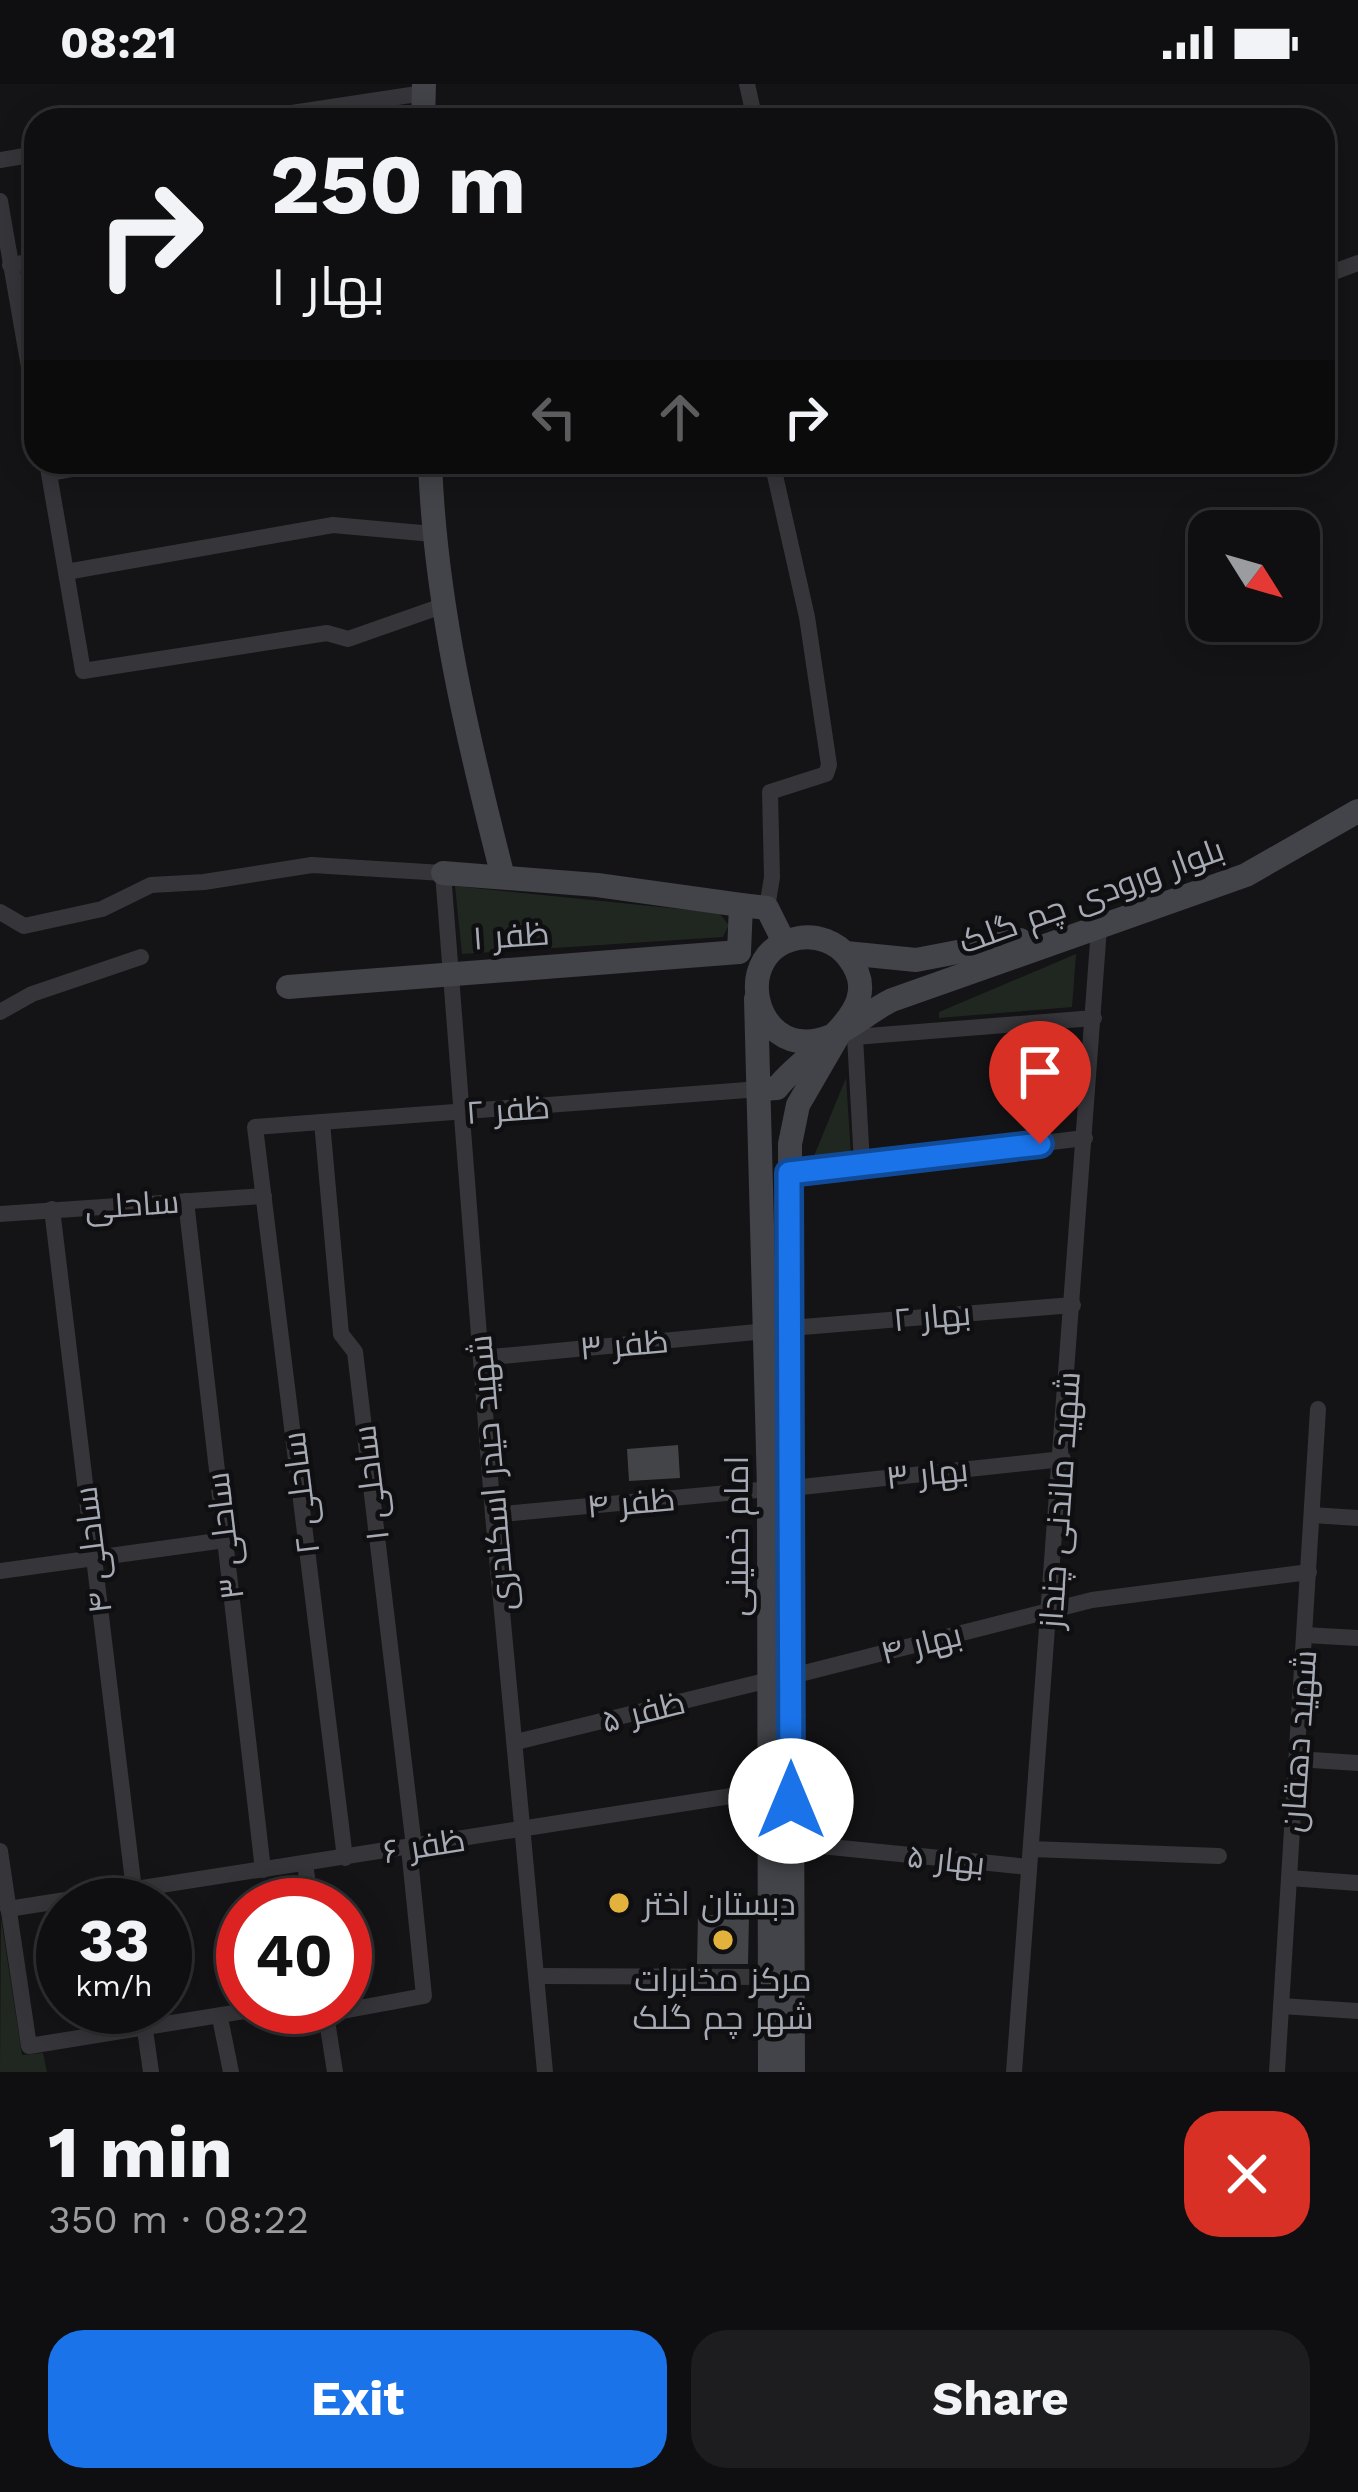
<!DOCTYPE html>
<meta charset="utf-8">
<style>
:root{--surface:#0f0e10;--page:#1d1c1e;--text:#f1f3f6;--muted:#9b9c9f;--line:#2f2e30;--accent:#1a73e8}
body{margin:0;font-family:"Work Sans",Cairo,sans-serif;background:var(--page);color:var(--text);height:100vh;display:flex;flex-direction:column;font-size:45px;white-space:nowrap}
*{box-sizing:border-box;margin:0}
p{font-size:39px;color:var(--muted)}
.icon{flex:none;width:66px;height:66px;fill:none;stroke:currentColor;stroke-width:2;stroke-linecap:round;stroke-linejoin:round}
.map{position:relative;height:1988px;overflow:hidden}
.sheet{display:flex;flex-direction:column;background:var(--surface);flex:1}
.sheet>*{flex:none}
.top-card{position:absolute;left:24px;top:24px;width:1311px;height:366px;border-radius:36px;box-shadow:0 6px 30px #0003,0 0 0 3px var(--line);background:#0f0e10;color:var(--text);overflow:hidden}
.needle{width:78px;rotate:127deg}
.fabs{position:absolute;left:1188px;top:426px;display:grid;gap:24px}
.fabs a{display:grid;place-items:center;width:132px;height:132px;border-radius:24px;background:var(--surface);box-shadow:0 6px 30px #0003,0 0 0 3px var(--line);font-size:60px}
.speed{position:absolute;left:36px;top:1794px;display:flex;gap:24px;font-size:60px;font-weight:700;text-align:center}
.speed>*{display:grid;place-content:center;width:156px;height:156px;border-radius:50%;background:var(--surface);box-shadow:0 6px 30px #0003,0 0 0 3px var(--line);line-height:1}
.speed small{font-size:30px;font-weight:400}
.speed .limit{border:18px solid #d22;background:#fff;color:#111}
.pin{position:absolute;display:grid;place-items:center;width:102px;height:102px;color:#fff;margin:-123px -51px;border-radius:50% 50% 50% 0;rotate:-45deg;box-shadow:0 0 12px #0007}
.pin .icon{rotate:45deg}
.me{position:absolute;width:132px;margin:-66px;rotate:0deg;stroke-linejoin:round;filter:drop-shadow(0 0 9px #0008)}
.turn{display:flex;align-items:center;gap:42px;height:252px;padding:0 48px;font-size:54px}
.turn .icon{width:156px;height:156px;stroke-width:2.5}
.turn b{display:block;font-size:84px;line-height:102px}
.lanes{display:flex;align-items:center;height:114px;padding:0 48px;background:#0003;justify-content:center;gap:60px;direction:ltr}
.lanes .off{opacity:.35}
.round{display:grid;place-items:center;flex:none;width:126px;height:126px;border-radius:36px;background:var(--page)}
.head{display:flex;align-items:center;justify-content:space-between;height:204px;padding:0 48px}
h1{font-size:72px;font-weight:700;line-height:90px}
.cta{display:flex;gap:24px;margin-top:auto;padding:24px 48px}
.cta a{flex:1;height:138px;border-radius:36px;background:var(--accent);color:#fff;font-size:48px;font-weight:700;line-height:138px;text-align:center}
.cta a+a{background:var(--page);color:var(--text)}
.status{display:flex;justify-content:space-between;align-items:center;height:84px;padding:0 60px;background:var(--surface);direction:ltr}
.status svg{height:33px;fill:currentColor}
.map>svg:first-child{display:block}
</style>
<div class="status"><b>08:21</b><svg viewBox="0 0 49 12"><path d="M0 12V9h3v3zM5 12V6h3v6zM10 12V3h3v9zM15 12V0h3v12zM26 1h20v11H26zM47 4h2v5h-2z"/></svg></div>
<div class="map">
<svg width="1358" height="1988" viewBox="0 0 1358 1988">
<rect width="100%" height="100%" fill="#141315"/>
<!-- green -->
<g fill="#202721">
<path d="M 455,802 L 719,829 L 729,841 L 723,853 L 462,870 Z"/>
<path d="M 1076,870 L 1072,923 L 939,934 L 939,928 Z"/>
<path d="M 846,994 L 851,1071 L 813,1079 L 812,1077 Z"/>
<path d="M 1,1834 L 22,1971 L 43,1969 L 47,1988 L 0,1988 Z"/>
</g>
<!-- building -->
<g fill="#434448">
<path d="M 678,1361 L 680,1394 L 629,1397 L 627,1365 Z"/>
<path d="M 698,1831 L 749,1832 L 748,1880 L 697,1880 Z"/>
</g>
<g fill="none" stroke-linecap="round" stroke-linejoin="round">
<!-- street -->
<g stroke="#35353a" stroke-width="16">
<path d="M 747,0 L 755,36"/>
<path d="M 244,36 L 424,9"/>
<path d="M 0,76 L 36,70"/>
<path d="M 0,117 L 36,323"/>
<path d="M 10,181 L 36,177"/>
<path d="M 1323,192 L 1358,179"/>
<path d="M 47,378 L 83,587 L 327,549 L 348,555 L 442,522"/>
<path d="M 49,389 L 111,378"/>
<path d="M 66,488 L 333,441 L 433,450"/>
<path d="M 767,824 L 772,793 L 770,708 L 826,690 L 829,681 L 807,533 L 772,378"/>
<path d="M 0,828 L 24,842 L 102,825 L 151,801 L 204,798 L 312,781 L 443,789 L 493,1431 L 545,1988"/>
<path d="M 0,928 L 32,910 L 141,873"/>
<path d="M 322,1038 L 341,1250 L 355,1268 L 414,1763"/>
<path d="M 862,1080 L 855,953 L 1094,934"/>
<path d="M 789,1089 L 1085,1054"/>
<path d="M 186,1117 L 263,1786"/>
<path d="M 52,1125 L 134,1806"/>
<path d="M 0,1130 L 264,1112"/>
<path d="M 790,1244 L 1073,1221"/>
<path d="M 481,1274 L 766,1247"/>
<path d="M 792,1404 L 1063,1375"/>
<path d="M 493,1431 L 769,1405"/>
<path d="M 1312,1431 L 1358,1434"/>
<path d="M 0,1487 L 225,1456"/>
<path d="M 1305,1551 L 1358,1554"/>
<path d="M 792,1592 L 1092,1516 L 1309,1488"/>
<path d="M 516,1658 L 769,1596"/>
<path d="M 1297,1675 L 1358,1679"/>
<path d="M 791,1759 L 1029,1783"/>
<path d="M 1031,1765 L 1219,1772"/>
<path d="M 0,1767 L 29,1962 L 270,1923"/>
<path d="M 345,1774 L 255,1043 L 760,1005"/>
<path d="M 305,1780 L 311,1821"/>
<path d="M 1289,1794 L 1358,1799"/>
<path d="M 8,1825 L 769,1706"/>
<path d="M 537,1892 L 770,1893"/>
<path d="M 1281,1922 L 1358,1927"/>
<path d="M 325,1924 L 335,1988"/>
<path d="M 326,1930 L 424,1912 L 409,1764"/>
<path d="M 220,1934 L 231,1988"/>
<path d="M 145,1946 L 151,1988"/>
<path d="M 1014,1988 L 1099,844"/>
<path d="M 1277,1988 L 1318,1325"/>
</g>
<!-- secondary -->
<g stroke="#434449" stroke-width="24">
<path d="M 423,36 L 424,0"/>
<path d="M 430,378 C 435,519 468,656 503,793"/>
<path d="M 443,789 L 597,801 L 741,821 L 739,868"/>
<path d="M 741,821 L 767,824 L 784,858"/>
<path d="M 846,869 L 916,876 L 1020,856"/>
<path d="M 288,903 L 739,868"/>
<path d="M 756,915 L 769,1405 L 770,1988"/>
<path d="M 760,1005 L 777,1004 C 804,967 892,928 848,873 C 837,858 817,851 799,854 C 731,865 751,971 819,956 C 844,951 869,927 892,916 L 1246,791 L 1358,727"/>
<path d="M 793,1988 L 790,1060 L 798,1021 L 842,945"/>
</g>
</g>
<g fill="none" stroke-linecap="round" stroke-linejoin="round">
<!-- route casing -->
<g stroke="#114b97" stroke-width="30">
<path id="route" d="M 791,1717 L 789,1089 L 1040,1060"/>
</g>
<!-- route -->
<use href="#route" stroke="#1a73e8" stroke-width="21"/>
</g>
<!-- markers -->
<g fill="#e3b23d" stroke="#0f0e10" stroke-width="4.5">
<circle cx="619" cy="1819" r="12"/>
<circle cx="723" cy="1856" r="12"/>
</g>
<g text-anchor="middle" stroke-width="9" stroke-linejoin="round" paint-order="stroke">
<!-- street labels -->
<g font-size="33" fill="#a6aab4" stroke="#0f0e10">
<text transform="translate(1091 811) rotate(-20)" y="12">بلوار ورودی چم گلک</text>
<text transform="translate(511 851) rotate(-4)" y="12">ظفر ۱</text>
<text transform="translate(508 1025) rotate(-4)" y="12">ظفر ۲</text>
<text transform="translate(132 1120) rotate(-4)" y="12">ساحلی</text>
<text transform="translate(932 1232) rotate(-5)" y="12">بهار ۲</text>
<text transform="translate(624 1260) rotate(-5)" y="12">ظفر ۳</text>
<text transform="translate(491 1389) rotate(-95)" y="12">شهید حیدر اسکندری</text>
<text transform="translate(927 1389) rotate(-6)" y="12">بهار ۳</text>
<text transform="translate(370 1399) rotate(-97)" y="12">ساحلی ۱</text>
<text transform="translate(300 1409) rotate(-97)" y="12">ساحلی ۲</text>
<text transform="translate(1059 1416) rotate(-86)" y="12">شهید ماندنی چنداز</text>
<text transform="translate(631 1418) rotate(-5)" y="12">ظفر ۴</text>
<text transform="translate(224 1452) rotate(-97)" y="12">ساحلی ۳</text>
<text transform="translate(736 1452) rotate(-90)" y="12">امام خمینی</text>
<text transform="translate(92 1466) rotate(-97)" y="12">ساحلی ۴</text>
<text transform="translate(921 1559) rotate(-14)" y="12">بهار ۴</text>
<text transform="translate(643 1627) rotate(-14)" y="12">ظفر ۵</text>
<text transform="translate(1298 1657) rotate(-86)" y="12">شهید دهقان</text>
<text transform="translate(424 1761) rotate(-9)" y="12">ظفر ۶</text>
<text transform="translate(946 1775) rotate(6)" y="12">بهار ۵</text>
</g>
<!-- poi labels -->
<g font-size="33" fill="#a6aab4" stroke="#0f0e10" text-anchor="start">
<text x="643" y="1831">دبستان اختر</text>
<text x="723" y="1907" text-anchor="middle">مرکز مخابرات<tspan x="723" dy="38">شهر چم گلک</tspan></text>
</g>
</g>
</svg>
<div class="fabs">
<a><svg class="needle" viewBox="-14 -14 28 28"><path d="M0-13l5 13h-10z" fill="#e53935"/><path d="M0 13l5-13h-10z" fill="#9b9c9f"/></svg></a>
</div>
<div class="speed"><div>33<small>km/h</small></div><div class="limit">40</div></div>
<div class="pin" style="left:1040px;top:1060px;background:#d93025"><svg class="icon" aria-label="arrive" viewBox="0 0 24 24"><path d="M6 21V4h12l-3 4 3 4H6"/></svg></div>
<svg class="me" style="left:791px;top:1717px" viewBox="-20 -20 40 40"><circle r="19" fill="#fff"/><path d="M0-13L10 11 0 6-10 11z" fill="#1a73e8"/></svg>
<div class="top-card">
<div class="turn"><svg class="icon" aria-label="right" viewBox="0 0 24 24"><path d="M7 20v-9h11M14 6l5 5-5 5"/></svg><div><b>250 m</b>بهار ۱</div></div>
<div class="lanes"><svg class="icon off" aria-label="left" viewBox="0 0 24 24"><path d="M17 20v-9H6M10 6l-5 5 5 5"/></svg><svg class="icon off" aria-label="ahead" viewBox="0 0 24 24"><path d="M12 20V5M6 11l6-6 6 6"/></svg><svg class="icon" aria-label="right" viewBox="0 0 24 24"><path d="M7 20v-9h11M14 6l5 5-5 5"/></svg></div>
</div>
</div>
<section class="sheet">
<div class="head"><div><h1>1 min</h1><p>350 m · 08:22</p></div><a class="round" style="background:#d93025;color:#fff"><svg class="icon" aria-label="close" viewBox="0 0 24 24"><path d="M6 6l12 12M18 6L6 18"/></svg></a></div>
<div class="cta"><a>Exit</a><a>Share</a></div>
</section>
